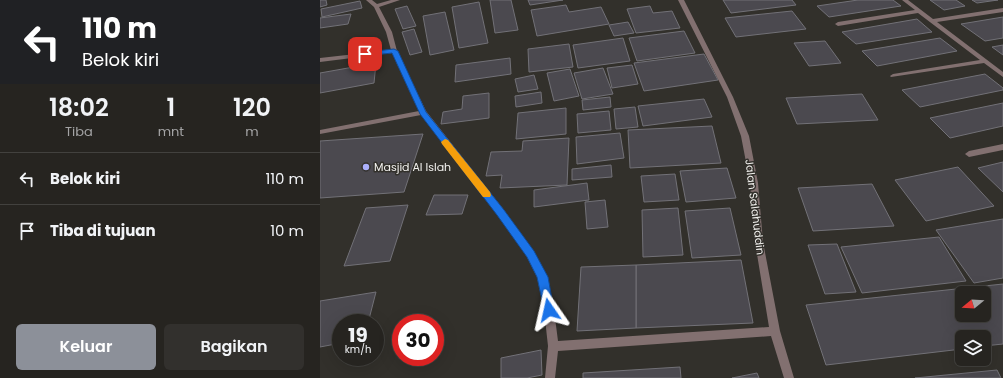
<!DOCTYPE html>
<html lang="id">
<style>
:root{--surface:#262420;--page:#32302d;--text:#f1f3f6;--muted:#a4a4a5;--line:#42413e;--accent:#8c9099}
body{margin:0;font-family:Poppins,sans-serif;background:var(--page);color:var(--text);height:100vh;display:flex;flex-direction:column;font-size:15px;white-space:nowrap}
*{box-sizing:border-box;margin:0}
p{font-size:13px;color:var(--muted)}
.icon{flex:none;width:22px;height:22px;fill:none;stroke:currentColor;stroke-width:2;stroke-linecap:round;stroke-linejoin:round}
.map{position:relative;flex:1;overflow:hidden}
.side{display:flex;flex-direction:column;background:var(--surface);width:320px}
.side>*{flex:none}
.guide{background:#202124;color:#fff;overflow:hidden}
.needle{width:26px;rotate:252deg}
.controls{position:absolute;left:635px;top:286px;display:grid;gap:8px}
.controls a{display:grid;place-items:center;width:36px;height:36px;border-radius:6px;background:var(--surface);box-shadow:0 4px 16px #0002,0 0 0 1px var(--line);font-size:20px}
.speed{position:absolute;left:12px;top:314px;display:flex;gap:8px;font-size:20px;font-weight:700;text-align:center}
.speed>*{display:grid;place-content:center;width:52px;height:52px;border-radius:50%;background:var(--surface);box-shadow:0 4px 16px #0002,0 0 0 1px var(--line);line-height:1}
.speed small{font-size:10px;font-weight:400}
.speed .limit{border:6px solid #d22;background:#fff;color:#111}
.pin{position:absolute;display:grid;place-items:center;width:34px;height:34px;color:#fff;margin:-17px;border-radius:8px;box-shadow:0 2px 6px #0006}
.me{position:absolute;width:44px;margin:-22px;rotate:349deg;stroke-linejoin:round;filter:drop-shadow(0 0 3px #0008)}
.turn{display:flex;align-items:center;gap:14px;height:84px;padding:0 16px;font-size:18px}
.turn .icon{width:52px;height:52px;stroke-width:2.5}
.turn b{display:block;font-size:28px;line-height:34px}
.eta{display:flex;justify-content:space-evenly;align-items:center;height:68px;text-align:center}
.eta b{font-size:24px;font-weight:600;line-height:28px}
.action{display:flex;gap:8px;margin-top:auto;padding:8px 16px}
.action a{flex:1;height:46px;border-radius:6px;background:var(--accent);color:#fff;font-size:16px;font-weight:600;line-height:46px;text-align:center}
.action a+a{background:var(--page);color:var(--text)}
ul{padding:0;list-style:none}
li{display:flex;align-items:center;gap:12px;height:52px;padding:0 16px;border-top:1px solid var(--line)}
li div{flex:1}
li b{display:block;font-size:15px}
li em{font-style:normal}
main{display:flex;flex:1;min-height:0}
.map>svg:first-child{display:block}
</style>
<main>
<section class="side">
<div class="guide">
<div class="turn"><svg class="icon" aria-label="left" viewBox="0 0 24 24"><path d="M17 20v-9H6M10 6l-5 5 5 5"/></svg><div><b>110 m</b>Belok kiri</div></div>
</div>
<div class="eta">
<div><b>18:02</b><p>Tiba</p></div>
<div><b>1</b><p>mnt</p></div>
<div><b>120</b><p>m</p></div>
</div>
<ul>
<li><svg class="icon" aria-label="left" viewBox="0 0 24 24"><path d="M17 20v-9H6M10 6l-5 5 5 5"/></svg><div><b>Belok kiri</b></div><em>110 m</em></li>
<li><svg class="icon" aria-label="arrive" viewBox="0 0 24 24"><path d="M6 21V4h12l-3 4 3 4H6"/></svg><div><b>Tiba di tujuan</b></div><em>10 m</em></li>
</ul>
<div class="action"><a>Keluar</a><a>Bagikan</a></div>
</section>
<div class="map">
<svg width="683" height="378" viewBox="0 0 683 378">
<rect width="100%" height="100%" fill="#32302b"/>
<!-- building -->
<g fill="#4b494f" stroke="#727177" fill-rule="evenodd">
<path d="M 0,0 L 6,0 L 7,5 L 0,7 Z"/>
<path d="M 170,0 L 191,0 L 198,30 L 175,33 Z"/>
<path d="M 208,0 L 243,0 L 210,5 Z"/>
<path d="M 403,0 L 472,0 L 476,5 L 411,13 Z"/>
<path d="M 538,0 L 573,0 L 581,6 L 509,17 L 497,6 Z"/>
<path d="M 610,0 L 636,0 L 645,6 L 624,10 Z"/>
<path d="M 652,0 L 678,0 L 657,3 Z"/>
<path d="M 40,1 L 42,8 L 2,17 L 1,9 Z"/>
<path d="M 159,2 L 168,43 L 139,48 L 132,7 Z"/>
<path d="M 246,5 L 249,12 L 281,7 L 289,24 L 217,36 L 211,10 Z"/>
<path d="M 87,6 L 96,26 L 83,29 L 75,9 Z"/>
<path d="M 330,6 L 333,13 L 352,11 L 360,28 L 316,33 L 307,9 Z"/>
<path d="M 472,11 L 486,29 L 416,37 L 405,18 Z"/>
<path d="M 125,12 L 134,50 L 110,55 L 103,16 Z"/>
<path d="M 31,14 L 28,24 L 0,28 L 0,18 Z"/>
<path d="M 683,17 L 683,38 L 665,41 L 641,24 Z"/>
<path d="M 597,19 L 612,32 L 536,44 L 522,32 Z"/>
<path d="M 308,22 L 314,33 L 294,36 L 289,25 Z"/>
<path d="M 94,29 L 102,52 L 90,55 L 82,32 Z"/>
<path d="M 364,31 L 375,53 L 317,61 L 309,38 Z"/>
<path d="M 303,38 L 310,61 L 258,68 L 253,45 Z"/>
<path d="M 620,38 L 637,51 L 557,66 L 542,51 Z"/>
<path d="M 505,41 L 521,63 L 489,66 L 474,43 Z"/>
<path d="M 249,44 L 253,67 L 209,72 L 208,49 Z"/>
<path d="M 683,45 L 683,55 L 672,47 Z"/>
<path d="M 384,54 L 398,80 L 324,91 L 314,63 Z"/>
<path d="M 190,58 L 191,74 L 135,82 L 136,65 Z"/>
<path d="M 56,63 L 54,83 L 0,93 L 0,73 Z"/>
<path d="M 312,65 L 318,84 L 292,88 L 287,68 Z"/>
<path d="M 283,68 L 293,94 L 262,99 L 254,73 Z"/>
<path d="M 250,69 L 259,96 L 234,101 L 227,73 Z"/>
<path d="M 665,74 L 683,88 L 683,90 L 600,107 L 582,90 Z"/>
<path d="M 214,75 L 218,89 L 198,92 L 195,79 Z"/>
<path d="M 221,92 L 222,103 L 196,107 L 195,96 Z"/>
<path d="M 169,93 L 169,118 L 121,124 L 123,112 L 142,109 L 143,96 Z"/>
<path d="M 542,94 L 558,120 L 477,124 L 466,98 Z"/>
<path d="M 290,97 L 291,107 L 263,110 L 262,100 Z"/>
<path d="M 384,99 L 392,117 L 323,126 L 318,106 Z"/>
<path d="M 683,103 L 683,126 L 630,138 L 610,118 Z"/>
<path d="M 315,107 L 318,127 L 296,129 L 294,109 Z"/>
<path d="M 246,108 L 246,134 L 196,139 L 198,113 Z"/>
<path d="M 289,111 L 291,130 L 258,133 L 257,114 Z"/>
<path d="M 392,126 L 401,163 L 310,168 L 308,130 Z"/>
<path d="M 300,133 L 304,158 L 257,164 L 256,137 Z"/>
<path d="M 103,134 L 84,192 L 0,198 L 0,141 Z"/>
<path d="M 249,138 L 247,185 L 180,188 L 182,175 L 166,176 L 171,152 L 202,151 L 203,141 Z"/>
<path d="M 683,162 L 683,192 L 658,168 Z"/>
<path d="M 291,165 L 292,177 L 252,180 L 252,169 Z"/>
<path d="M 638,167 L 674,206 L 606,221 L 575,180 Z"/>
<path d="M 407,168 L 416,198 L 366,202 L 360,171 Z"/>
<path d="M 355,174 L 359,200 L 324,202 L 321,176 Z"/>
<path d="M 267,183 L 269,200 L 214,207 L 214,190 Z"/>
<path d="M 552,184 L 574,226 L 493,231 L 478,188 Z"/>
<path d="M 114,195 L 148,195 L 142,214 L 106,215 Z"/>
<path d="M 285,200 L 288,227 L 267,229 L 265,202 Z"/>
<path d="M 88,205 L 70,261 L 24,266 L 46,208 Z"/>
<path d="M 358,208 L 363,255 L 323,257 L 322,210 Z"/>
<path d="M 410,208 L 421,255 L 372,258 L 365,211 Z"/>
<path d="M 683,219 L 683,278 L 654,283 L 616,230 Z"/>
<path d="M 619,237 L 646,281 L 542,293 L 521,247 Z"/>
<path d="M 517,244 L 536,292 L 505,294 L 488,245 Z"/>
<path d="M 421,260 L 433,323 L 316,328 L 316,265 Z"/>
<path d="M 316,265 L 316,328 L 257,331 L 261,267 Z"/>
<path d="M 683,284 L 683,344 L 664,346 L 664,337 L 642,337 L 642,349 L 506,365 L 486,305 ZM 642,293 L 664,293 L 664,315 L 642,315 Z"/>
<path d="M 56,292 L 48,323 L 21,323 L 21,343 L 0,347 L 0,301 Z"/>
<path d="M 221,350 L 222,375 L 207,378 L 181,378 L 181,358 Z"/>
<path d="M 360,367 L 361,378 L 263,378 L 263,373 Z"/>
<path d="M 677,370 L 681,378 L 595,378 Z"/>
<path d="M 437,373 L 439,378 L 412,378 Z"/>
</g>
<g fill="none" stroke-linecap="round" stroke-linejoin="round">
<!-- lane -->
<g fill="#827070" fill-rule="evenodd">
<path d="M 582,0 L 588,0 L 613,19 L 683,8 L 683,12 L 617,22 L 683,72 L 683,77 L 664,63 L 571,77 L 570,76 L 573,74 L 660,60 L 598,13 L 518,26 L 515,24 L 518,22 L 595,10 Z"/>
<path d="M 683,144 L 683,150 L 649,157 L 645,154 L 649,151 Z"/>
</g>
<!-- street -->
<path fill="#827070" fill-rule="evenodd" d="M 46,0 L 52,0 L 57,4 L 71,0 L 80,0 L 59,7 L 72,32 L 77,51 L 106,111 L 184,210 L 213,251 L 227,277 L 234,310 L 238,341 L 449,327 L 435,242 L 430,183 L 421,136 L 407,97 L 358,0 L 364,0 L 413,97 L 429,136 L 438,183 L 443,242 L 460,331 L 474,378 L 464,378 L 451,336 L 238,351 L 235,378 L 225,378 L 228,346 L 224,310 L 217,277 L 207,257 L 178,214 L 101,115 L 0,134 L 0,130 L 99,111 L 72,53 L 0,62 L 0,58 L 71,50 L 66,32 L 54,7 Z"/>
</g>
<!-- route -->
<path fill="#1a73e8" stroke="#114b97" d="M 74,49 L 78,51 L 106,112 L 184,210 L 214,251 L 228,277 L 234,310 L 233,314 L 229,315 L 225,314 L 217,277 L 207,257 L 177,215 L 100,114 L 72,53 L 45,56 L 42,54 L 45,52 Z"/>
<!-- slow -->
<path fill="#f59e0b" d="M 125,139 L 128,140 L 170,192 L 171,195 L 170,197 L 163,197 L 122,144 L 121,142 Z"/>
<!-- markers -->
<circle fill="#abaffb" stroke="#32302b" stroke-width="1.5" cx="46" cy="167" r="4"/>
<g text-anchor="middle" stroke-width="3" stroke-linejoin="round" paint-order="stroke">
<!-- poi labels -->
<g font-size="11" fill="#f3f2ef" stroke="#32302b" text-anchor="start">
<text x="54" y="171">Masjid Al Islah</text>
</g>
<!-- street labels -->
<g font-size="11" fill="#f3f2ef" stroke="#32302b">
<text transform="translate(435 207) rotate(83)" y="4">Jalan Salahuddin</text>
</g>
</g>
</svg>
<div class="controls">
<a><svg class="needle" viewBox="-14 -14 28 28"><path d="M0-13l5 13h-10z" fill="#e53935"/><path d="M0 13l5-13h-10z" fill="#a4a4a5"/></svg></a>
<a><svg class="icon" aria-label="layers" viewBox="0 0 24 24"><path d="M12 4l9 5-9 5-9-5zM3 14l9 5 9-5"/></svg></a>
</div>
<div class="speed"><div>19<small>km/h</small></div><div class="limit">30</div></div>
<div class="pin" style="left:45px;top:54px;background:#d93025"><svg class="icon" aria-label="arrive" viewBox="0 0 24 24"><path d="M6 21V4h12l-3 4 3 4H6"/></svg></div>
<svg class="me" style="left:229px;top:310px" viewBox="-20 -20 40 40"><path d="M0-17L14 15 0 8-14 15z" fill="#1a73e8" stroke="#fff" stroke-width="4"/></svg>
</div>
</main>
